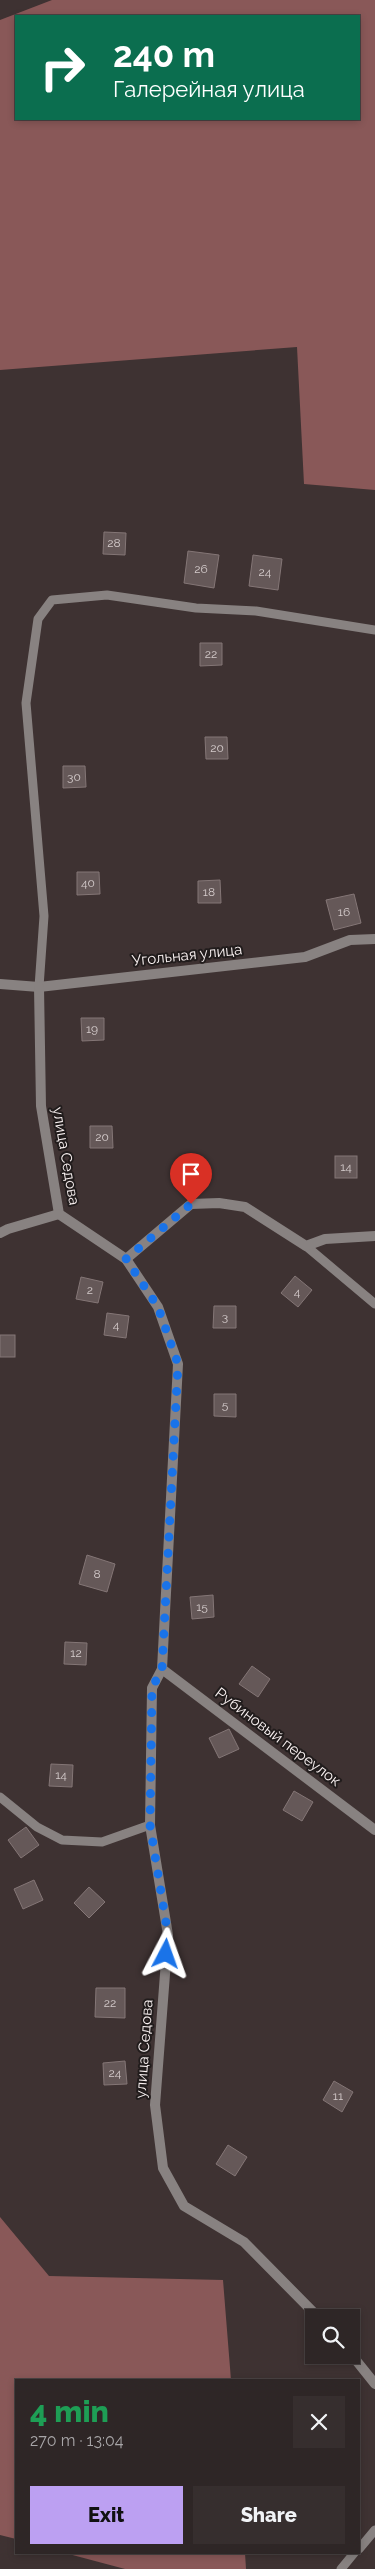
<!DOCTYPE html>
<meta charset="utf-8">
<style>
:root{--surface:#2e2626;--page:#362e2e;--text:#f1f3f6;--muted:#a7a5a7;--line:#494343;--accent:#bca0f2}
body{margin:0;font-family:Raleway,sans-serif;background:var(--page);color:var(--text);height:100vh;display:flex;flex-direction:column;font-size:19px;white-space:nowrap}
*{box-sizing:border-box;margin:0}
p{font-size:16px;color:var(--muted)}
.icon{flex:none;width:28px;height:28px;fill:none;stroke:currentColor;stroke-width:2;stroke-linecap:round;stroke-linejoin:round}
.map{position:relative;flex:1;overflow:hidden}
.drawer{position:absolute;left:15px;top:2379px;width:345px;height:175px;display:flex;flex-direction:column;background:var(--surface);border-radius:0px;box-shadow:0 2px 8px #0003,0 0 0 1px var(--line)}
.drawer>*{flex:none}
.banner{position:absolute;left:15px;top:15px;width:345px;height:105px;border-radius:0px;box-shadow:0 2px 8px #0003,0 0 0 1px var(--line);background:#0b6e4f;color:#fff;overflow:hidden}
.buttons{position:absolute;left:305px;top:2309px;display:grid;gap:10px}
.buttons a{display:grid;place-items:center;width:55px;height:55px;border-radius:0px;background:var(--surface);box-shadow:0 2px 8px #0003,0 0 0 1px var(--line);font-size:25px}
.pin{position:absolute;display:grid;place-items:center;width:42px;height:42px;color:#fff;margin:-51px -21px;border-radius:50% 50% 50% 0;rotate:-45deg;box-shadow:0 0 5px #0007}
.pin .icon{rotate:45deg}
.me{position:absolute;width:55px;margin:-28px;rotate:4deg;stroke-linejoin:round;filter:drop-shadow(0 0 4px #0008)}
.turn{display:flex;align-items:center;gap:18px;height:105px;padding:0 15px;font-size:22px}
.turn .icon{width:65px;height:65px;stroke-width:2.5}
.turn b{display:block;font-size:35px;line-height:42px}
.round{display:grid;place-items:center;flex:none;width:52px;height:52px;border-radius:0px;background:var(--page)}
.headline{display:flex;align-items:center;justify-content:space-between;height:85px;padding:0 15px}
h1{font-size:30px;font-weight:800;line-height:38px;color:#1e9e55}
.action{display:flex;gap:10px;margin-top:auto;padding:10px 15px}
.action a{flex:1;height:58px;border-radius:0px;background:var(--accent);color:#111;font-size:20px;font-weight:800;line-height:58px;text-align:center}
.action a+a{background:var(--page);color:var(--text)}
.map>svg:first-child{display:block}
</style>
<div class="map">
<svg width="375" height="2569" viewBox="0 0 375 2569">
<rect width="100%" height="100%" fill="#3e3232"/>
<!-- forest -->
<g fill="#895858" fill-rule="evenodd">
<path d="M 52,0 L 375,0 L 375,490 L 304,484 L 297,347 L 0,370 L 0,20 ZM 16,16 L 359,16 L 359,119 L 16,119 Z"/>
<path d="M 0,2217 L 49,2276 L 223,2280 L 231,2380 L 16,2380 L 16,2539 L 0,2535 Z"/>
<path d="M 65,2553 L 245,2553 L 246,2569 L 125,2569 Z"/>
</g>
<!-- building -->
<g fill="#655858" stroke="#847676">
<path d="M 104,532 L 126,533 L 125,555 L 103,554 Z"/>
<path d="M 188,551 L 219,555 L 214,588 L 184,583 Z"/>
<path d="M 253,555 L 282,559 L 278,590 L 249,586 Z"/>
<path d="M 200,643 L 222,643 L 222,665 L 200,666 Z"/>
<path d="M 205,737 L 227,737 L 228,759 L 206,759 Z"/>
<path d="M 63,766 L 85,766 L 86,787 L 63,788 Z"/>
<path d="M 77,872 L 99,872 L 100,894 L 77,895 Z"/>
<path d="M 220,880 L 221,903 L 198,903 L 198,881 Z"/>
<path d="M 354,894 L 361,923 L 334,930 L 326,900 Z"/>
<path d="M 81,1018 L 104,1018 L 104,1040 L 82,1041 Z"/>
<path d="M 90,1126 L 112,1126 L 113,1148 L 90,1148 Z"/>
<rect x="335" y="1156" width="22" height="22"/>
<path d="M 295,1276 L 312,1290 L 298,1307 L 281,1293 Z"/>
<path d="M 81,1277 L 103,1282 L 98,1303 L 76,1299 Z"/>
<path d="M 214,1306 L 236,1306 L 236,1328 L 213,1328 Z"/>
<path d="M 107,1313 L 129,1316 L 126,1338 L 104,1335 Z"/>
<rect x="0" y="1335" width="15" height="22"/>
<path d="M 214,1394 L 236,1394 L 236,1417 L 214,1416 Z"/>
<path d="M 87,1555 L 115,1564 L 107,1592 L 79,1584 Z"/>
<path d="M 213,1595 L 214,1617 L 192,1619 L 190,1597 Z"/>
<path d="M 65,1642 L 87,1643 L 86,1665 L 64,1664 Z"/>
<path d="M 252,1666 L 270,1679 L 258,1697 L 239,1684 Z"/>
<path d="M 229,1729 L 239,1749 L 219,1758 L 209,1738 Z"/>
<path d="M 51,1764 L 73,1765 L 72,1787 L 49,1786 Z"/>
<path d="M 294,1791 L 313,1802 L 302,1821 L 283,1810 Z"/>
<path d="M 26,1827 L 39,1845 L 21,1858 L 8,1840 Z"/>
<path d="M 34,1880 L 43,1900 L 23,1909 L 14,1889 Z"/>
<path d="M 89,1887 L 105,1902 L 89,1918 L 74,1903 Z"/>
<path d="M 96,1988 L 125,1988 L 125,2018 L 95,2017 Z"/>
<path d="M 125,2061 L 127,2084 L 104,2085 L 103,2063 Z"/>
<path d="M 334,2081 L 353,2092 L 342,2112 L 323,2100 Z"/>
<path d="M 228,2145 L 247,2157 L 235,2176 L 216,2164 Z"/>
</g>
<g fill="none" stroke-linecap="round" stroke-linejoin="round">
<!-- service -->
<g stroke="#888281" stroke-width="9">
<path d="M 39,987 L 44,916 L 26,703 L 38,619 L 52,600 L 107,595 L 196,608 L 256,611 L 375,630"/>
<path d="M 306,1246 L 375,1304"/>
<path d="M 0,1797 L 37,1827 L 62,1840 L 102,1842 L 150,1825"/>
<path d="M 359,2549 L 375,2530"/>
<path d="M 341,2569 L 355,2552"/>
</g>
<!-- minor -->
<g stroke="#888281" stroke-width="10">
<path d="M 0,984 L 39,987 L 305,957 L 350,940 L 375,939"/>
<path d="M 39,987 L 41,1106 L 59,1214 L 126,1259 L 158,1307 L 178,1364 L 162,1669 L 152,1688 L 150,1825 L 168,1935 L 155,2105 L 163,2168 L 184,2206 L 244,2242 L 319,2318"/>
<path d="M 0,1233 L 8,1229 L 59,1214"/>
<path d="M 126,1259 L 191,1204 L 219,1203 L 245,1207 L 306,1246 L 325,1239 L 375,1236"/>
<path d="M 162,1669 L 375,1830"/>
<path d="M 351,2354 L 375,2384"/>
</g>
</g>
<g fill="none" stroke-linecap="round" stroke-linejoin="round">
<!-- route -->
<path stroke="#1a73e8" stroke-width="9" stroke-dasharray="0 16.2" d="M 166,1954 L 168,1935 L 150,1825 L 152,1688 L 162,1669 L 178,1364 L 158,1307 L 126,1259 L 191,1204"/>
</g>
<g text-anchor="middle" stroke-width="4" stroke-linejoin="round" paint-order="stroke">
<!-- number labels -->
<g font-size="12" fill="#d5cccc">
<text x="114" y="547">28</text>
<text x="201" y="573">26</text>
<text x="265" y="576">24</text>
<text x="211" y="658">22</text>
<text x="217" y="752">20</text>
<text x="74" y="781">30</text>
<text x="88" y="887">40</text>
<text x="209" y="896">18</text>
<text x="344" y="916">16</text>
<text x="92" y="1033">19</text>
<text x="102" y="1141">20</text>
<text x="346" y="1171">14</text>
<text x="90" y="1294">2</text>
<text x="297" y="1296">4</text>
<text x="225" y="1321">3</text>
<text x="116" y="1329">4</text>
<text x="225" y="1409">5</text>
<text x="97" y="1578">8</text>
<text x="202" y="1611">15</text>
<text x="76" y="1657">12</text>
<text x="61" y="1779">14</text>
<text x="110" y="2007">22</text>
<text x="115" y="2077">24</text>
<text x="338" y="2100">11</text>
</g>
<!-- street labels -->
<g font-size="15" fill="#faf2f2" stroke="#211c1c">
<text transform="translate(187 955) rotate(-6)" y="5">Угольная улица</text>
<text transform="translate(66 1156) rotate(80)" y="5">улица Седова</text>
<text transform="translate(278 1737) rotate(37)" y="5">Рубиновый переулок</text>
<text transform="translate(144 2049) rotate(-86)" y="5">улица Седова</text>
</g>
</g>
</svg>
<div class="buttons">
<a><svg class="icon" aria-label="search" viewBox="0 0 24 24"><circle cx="10" cy="10" r="6"/><path d="M15 15l6 6"/></svg></a>
</div>
<div class="pin" style="left:191px;top:1204px;background:#d93025"><svg class="icon" aria-label="arrive" viewBox="0 0 24 24"><path d="M6 21V4h12l-3 4 3 4H6"/></svg></div>
<svg class="me" style="left:166px;top:1954px" viewBox="-20 -20 40 40"><path d="M0-17L14 15 0 8-14 15z" fill="#1a73e8" stroke="#fff" stroke-width="4"/></svg>
<div class="banner">
<div class="turn"><svg class="icon" aria-label="right" viewBox="0 0 24 24"><path d="M7 20v-9h11M14 6l5 5-5 5"/></svg><div><b>240 m</b>Галерейная улица</div></div>
</div>
<section class="drawer">
<div class="headline"><div><h1>4 min</h1><p>270 m · 13:04</p></div><a class="round"><svg class="icon" aria-label="close" viewBox="0 0 24 24"><path d="M6 6l12 12M18 6L6 18"/></svg></a></div>
<div class="action"><a>Exit</a><a>Share</a></div>
</section>
</div>
